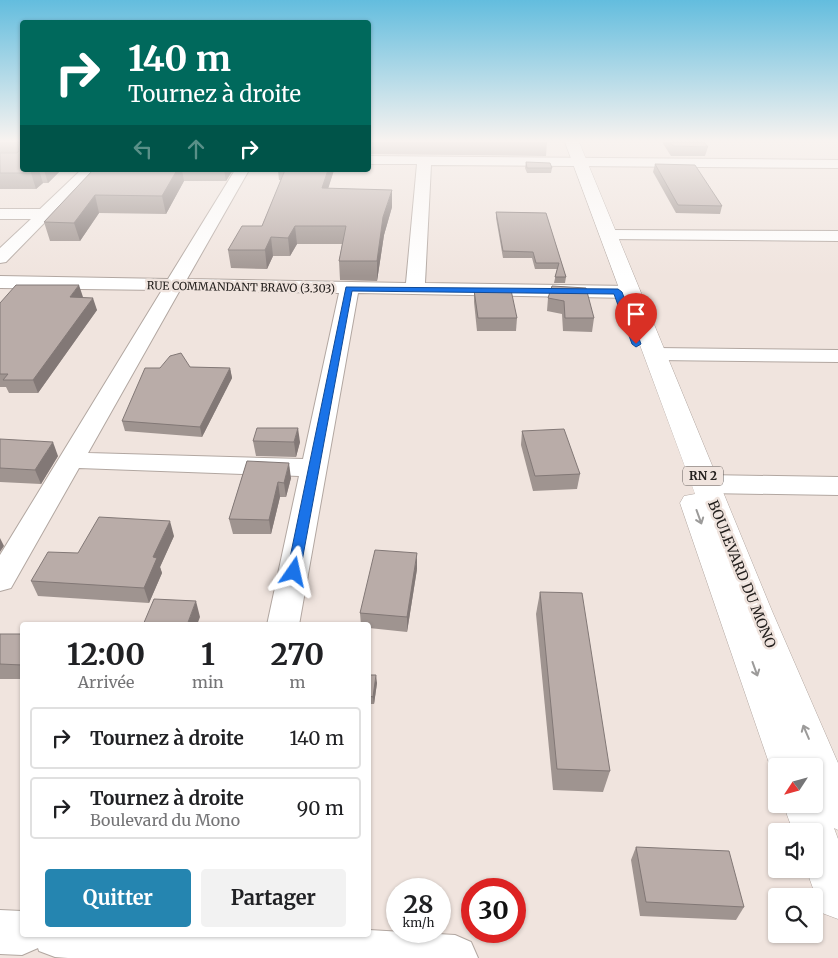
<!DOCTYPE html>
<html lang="fr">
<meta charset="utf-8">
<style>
:root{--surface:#fff;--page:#f2f2f2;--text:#202124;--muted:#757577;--line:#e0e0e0;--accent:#2585b0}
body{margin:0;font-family:Merriweather,serif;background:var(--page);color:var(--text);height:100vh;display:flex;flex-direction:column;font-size:19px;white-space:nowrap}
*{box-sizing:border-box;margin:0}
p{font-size:16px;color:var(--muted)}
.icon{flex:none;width:28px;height:28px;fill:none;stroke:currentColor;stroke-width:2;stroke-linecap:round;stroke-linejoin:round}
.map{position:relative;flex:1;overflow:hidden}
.side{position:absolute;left:20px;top:622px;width:351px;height:315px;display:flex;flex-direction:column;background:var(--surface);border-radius:5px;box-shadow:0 1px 4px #0004}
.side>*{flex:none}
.hud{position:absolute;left:20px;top:20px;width:351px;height:152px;border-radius:5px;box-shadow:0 1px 4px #0004;background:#00695c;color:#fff;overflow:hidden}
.needle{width:32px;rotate:234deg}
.controls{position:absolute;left:768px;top:758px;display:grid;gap:10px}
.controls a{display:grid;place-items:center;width:55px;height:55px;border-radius:5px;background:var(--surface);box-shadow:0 1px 4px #0004;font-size:25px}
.speed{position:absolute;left:386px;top:878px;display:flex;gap:10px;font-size:25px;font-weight:700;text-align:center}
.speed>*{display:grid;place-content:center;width:65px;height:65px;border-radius:50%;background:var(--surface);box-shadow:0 1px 4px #0004;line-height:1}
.speed small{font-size:12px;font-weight:400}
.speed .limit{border:8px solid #d22;background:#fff;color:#111}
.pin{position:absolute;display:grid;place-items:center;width:42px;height:42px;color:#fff;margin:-51px -21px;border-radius:50% 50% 50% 0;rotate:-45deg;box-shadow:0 0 5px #0007}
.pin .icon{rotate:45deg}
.me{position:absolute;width:55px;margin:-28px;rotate:11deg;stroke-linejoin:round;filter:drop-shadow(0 0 4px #0008)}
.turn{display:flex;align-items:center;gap:18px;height:105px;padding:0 25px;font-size:22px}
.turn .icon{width:65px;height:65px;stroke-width:2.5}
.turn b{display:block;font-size:35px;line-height:42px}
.lanes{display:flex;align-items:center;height:48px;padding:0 25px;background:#0003;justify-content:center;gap:25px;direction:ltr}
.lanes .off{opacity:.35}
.eta{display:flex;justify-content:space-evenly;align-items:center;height:85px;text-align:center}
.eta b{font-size:30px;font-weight:700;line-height:35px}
.action{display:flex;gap:10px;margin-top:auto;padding:10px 25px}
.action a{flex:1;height:58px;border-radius:5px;background:var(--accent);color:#fff;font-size:20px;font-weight:700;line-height:58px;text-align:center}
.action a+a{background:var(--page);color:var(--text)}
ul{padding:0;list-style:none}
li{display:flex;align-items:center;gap:15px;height:62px;margin:0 10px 8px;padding:0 15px;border:2px solid var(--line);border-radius:5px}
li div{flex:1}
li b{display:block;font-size:19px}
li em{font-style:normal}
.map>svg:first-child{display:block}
</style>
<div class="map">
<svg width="838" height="958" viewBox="0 0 838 958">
<rect width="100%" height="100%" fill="#f0e4de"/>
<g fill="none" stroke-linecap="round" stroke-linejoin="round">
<!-- minor casing -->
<g stroke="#b2a7a1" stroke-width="2">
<g id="minor">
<path d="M 369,156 L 838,160 L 838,168 L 431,165 L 425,283 L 631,286 L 638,288 L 640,292 L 638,296 L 631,298 L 358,293 L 299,625 L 267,625 L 299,476 L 79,468 L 11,588 L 0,591 L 0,555 L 162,290 L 0,288 L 0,276 L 168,279 L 235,170 L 249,170 L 187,279 L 406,283 L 417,164 L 369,164 ZM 180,290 L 339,293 L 303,459 L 88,453 Z"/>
<path d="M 81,170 L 96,170 L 6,262 L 0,263 L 0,248 L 31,219 L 0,219 L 0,209 L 40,209 Z"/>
<path d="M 609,230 L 838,231 L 838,241 L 603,239 L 601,235 L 603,231 Z"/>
<path d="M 656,348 L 838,350 L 838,362 L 656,360 L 648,359 L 645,354 L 648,349 Z"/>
<path d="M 706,475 L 838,477 L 838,495 L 706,493 L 697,490 L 693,484 L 697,478 Z"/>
<path d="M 0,910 L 22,911 L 22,935 L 369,935 L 369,930 L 455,935 L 471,942 L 478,958 L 68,958 L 55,957 L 39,951 L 38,948 L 22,955 L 0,954 Z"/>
</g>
</g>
<!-- major casing -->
<g stroke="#b2a7a1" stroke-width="1">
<path id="major" d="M 565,142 L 579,142 L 772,611 L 838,763 L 838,830 L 834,828 L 838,839 L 838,919 L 822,913 L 806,869 L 814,869 L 814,831 L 793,831 L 783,804 L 814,804 L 814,766 L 776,766 L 776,779 L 770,766 L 680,503 L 684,496 L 695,494 Z"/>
</g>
<!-- minor -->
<use href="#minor" fill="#fff" fill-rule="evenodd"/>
<!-- major -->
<use href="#major" fill="#fff" fill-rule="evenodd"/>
</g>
<!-- wall -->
<g fill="#9f9490">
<path d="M 0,142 L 22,142 L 22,170 L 61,170 L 48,183 L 43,183 L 36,189 L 0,189 Z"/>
<path d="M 369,142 L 547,142 L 546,156 L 369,154 L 369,155 Z"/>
<path d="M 662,142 L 704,142 L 708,147 L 705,156 L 671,156 Z"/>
<path d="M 526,162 L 552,168 L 551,173 L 527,173 L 525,168 Z"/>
<path d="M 655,164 L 722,206 L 720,214 L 676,213 L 653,172 Z"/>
<path d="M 90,170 L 233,170 L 226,181 L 184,181 L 166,214 L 99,213 L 80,241 L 50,241 L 44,222 L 90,173 Z"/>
<path d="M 278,170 L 334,170 L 328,188 L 392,207 L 384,235 L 377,281 L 340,280 L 339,261 L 342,244 L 297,244 L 290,256 L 273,256 L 267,269 L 231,268 L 228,250 L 262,226 L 281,180 L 279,180 Z"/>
<path d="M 496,212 L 546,213 L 566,277 L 565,283 L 554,283 L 557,269 L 535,269 L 532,258 L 503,258 L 496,218 Z"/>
<path d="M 552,286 L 594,318 L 592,332 L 563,331 L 562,314 L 547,311 L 548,298 Z"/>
<path d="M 474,290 L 517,318 L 516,331 L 477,331 L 474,302 Z"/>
<path d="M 83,297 L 82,298 L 97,310 L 38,393 L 9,393 L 6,387 L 0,387 L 0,303 Z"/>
<path d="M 190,367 L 230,368 L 232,378 L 202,437 L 125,431 L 122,421 Z"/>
<path d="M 522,431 L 580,474 L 577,489 L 533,491 L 521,445 Z"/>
<path d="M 0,439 L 58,456 L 41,484 L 0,482 Z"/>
<path d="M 253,441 L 300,442 L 296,457 L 256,456 Z"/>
<path d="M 247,461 L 291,478 L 286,497 L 280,497 L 271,534 L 233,534 L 229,519 Z"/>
<path d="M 174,536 L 160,567 L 162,573 L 149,603 L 38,596 L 31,581 Z"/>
<path d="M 417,569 L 407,632 L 369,628 L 369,625 L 361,625 L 360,613 Z"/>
<path d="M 540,592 L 610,771 L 603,792 L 553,790 L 536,614 Z"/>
<rect x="0" y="634" width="22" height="45"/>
<path d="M 369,675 L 377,683 L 374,704 L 369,704 Z"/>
<path d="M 636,847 L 744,907 L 736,920 L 640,916 L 631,860 Z"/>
</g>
<!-- shaded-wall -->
<g fill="#827876">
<path d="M 34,170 L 39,170 L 43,183 L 36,189 L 31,173 Z"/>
<path d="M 44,170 L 61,170 L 48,183 Z"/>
<path d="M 177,170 L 182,170 L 184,181 L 166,214 L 162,196 Z"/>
<path d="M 224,170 L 233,170 L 226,181 Z"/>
<path d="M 328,170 L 334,170 L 323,205 L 322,188 Z"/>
<path d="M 392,190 L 392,207 L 384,235 L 377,281 L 377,261 L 383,217 Z"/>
<path d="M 95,195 L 99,213 L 80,241 L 74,223 Z"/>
<path d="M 295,226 L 297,244 L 290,256 L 288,238 Z"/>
<path d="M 271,237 L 273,256 L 267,269 L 265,250 Z"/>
<path d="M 79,285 L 83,297 L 74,309 L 70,297 Z"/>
<path d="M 93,298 L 97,310 L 38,393 L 33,380 Z"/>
<path d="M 230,368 L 232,378 L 202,437 L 200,427 Z"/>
<path d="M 298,428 L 300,442 L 296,457 L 294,442 Z"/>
<path d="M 53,442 L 58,456 L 41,484 L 35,470 Z"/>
<path d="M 289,463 L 291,478 L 286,497 L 284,483 Z"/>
<path d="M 278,482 L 280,497 L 271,534 L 269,520 Z"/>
<path d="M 170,521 L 174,536 L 160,567 L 162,573 L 149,603 L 144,588 L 153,557 Z"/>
<path d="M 0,538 L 4,546 L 0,552 Z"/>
<path d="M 417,553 L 417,569 L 407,632 L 407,617 Z"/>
<path d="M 196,601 L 200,617 L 197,625 L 187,625 Z"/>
<path d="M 376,675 L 377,683 L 374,704 L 373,697 Z"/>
</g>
<!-- building -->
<g fill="#b9aca8" stroke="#827876">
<path d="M 17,142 L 22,142 L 22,170 L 34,170 L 31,173 L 0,173 L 0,153 L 17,153 L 19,151 Z"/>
<path d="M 670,142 L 704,142 L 708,147 L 673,146 Z"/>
<path d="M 526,162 L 550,163 L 552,168 L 527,168 Z"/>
<path d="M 655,164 L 695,165 L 722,206 L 678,205 Z"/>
<path d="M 93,170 L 177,170 L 162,196 L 95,195 L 74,223 L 44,222 Z"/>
<path d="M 285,170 L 328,170 L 322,188 L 392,190 L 383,217 L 377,261 L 339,261 L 346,226 L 295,226 L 288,238 L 271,237 L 265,250 L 228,250 L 242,226 L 262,226 Z"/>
<path d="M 496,212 L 546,213 L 566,277 L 555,277 L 559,263 L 536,263 L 533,252 L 503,251 Z"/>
<path d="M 16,285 L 79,285 L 70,297 L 93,298 L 33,380 L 3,380 L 8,374 L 0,374 L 0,303 Z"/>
<path d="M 552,286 L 586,288 L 594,318 L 565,318 L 564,301 L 548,298 Z"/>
<path d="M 474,290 L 511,290 L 517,318 L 478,318 Z"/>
<path d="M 181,353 L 190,367 L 230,368 L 200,427 L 122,421 L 145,368 L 160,368 L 170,356 Z"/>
<path d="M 257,428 L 298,428 L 294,442 L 253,441 Z"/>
<path d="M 564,429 L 580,474 L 535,476 L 522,431 Z"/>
<path d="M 0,439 L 53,442 L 35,470 L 0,468 Z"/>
<path d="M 247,461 L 289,463 L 284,483 L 278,482 L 269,520 L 229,519 Z"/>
<path d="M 99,517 L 170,521 L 153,557 L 157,558 L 144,588 L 31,581 L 48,552 L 78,553 Z"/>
<path d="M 375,550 L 417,553 L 407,617 L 360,613 Z"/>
<path d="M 540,592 L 582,593 L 610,771 L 557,769 Z"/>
<path d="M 154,599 L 196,601 L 187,625 L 143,625 Z"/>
<path d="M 0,634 L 22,634 L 22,665 L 0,664 Z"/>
<path d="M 369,675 L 376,675 L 373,697 L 369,696 Z"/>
<path d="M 636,847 L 729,851 L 744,907 L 646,902 Z"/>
</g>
<!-- one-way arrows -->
<defs><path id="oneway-shaft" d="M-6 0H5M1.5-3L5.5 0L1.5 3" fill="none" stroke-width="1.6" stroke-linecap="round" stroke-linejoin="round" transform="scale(1.25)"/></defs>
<g stroke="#9c9b9a">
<use href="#oneway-shaft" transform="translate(699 517) rotate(70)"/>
<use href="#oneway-shaft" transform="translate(755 669) rotate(70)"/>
<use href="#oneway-shaft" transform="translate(806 732) rotate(-113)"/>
</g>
<!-- sky -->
<linearGradient id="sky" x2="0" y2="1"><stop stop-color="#63bdde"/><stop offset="0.51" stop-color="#f8f3f0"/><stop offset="1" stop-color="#f8f3f0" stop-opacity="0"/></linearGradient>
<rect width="838" height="276" fill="url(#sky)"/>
<!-- route -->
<path fill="#1a73e8" stroke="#114b97" d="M 346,287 L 618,289 L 622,292 L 641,344 L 636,347 L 632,344 L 614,294 L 352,291 L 300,572 L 298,576 L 289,576 L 287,572 Z"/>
<g text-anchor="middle" stroke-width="5" stroke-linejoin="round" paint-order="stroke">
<!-- far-street labels -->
<g font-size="11" fill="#24201e" stroke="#f0e4de">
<text transform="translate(241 287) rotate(1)" y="4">RUE COMMANDANT BRAVO (3.303)</text>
</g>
<!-- shield labels -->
<rect fill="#f0e4de" stroke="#615b58" stroke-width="1" x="683" y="466.5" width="40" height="19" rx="4"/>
<g font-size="12" font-weight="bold" fill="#24201e">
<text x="703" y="480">RN 2</text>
</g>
<!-- street labels -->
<g font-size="14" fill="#24201e" stroke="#f0e4de">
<text transform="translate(742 574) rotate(68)" y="5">BOULEVARD DU MONO</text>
</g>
</g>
</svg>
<div class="controls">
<a><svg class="needle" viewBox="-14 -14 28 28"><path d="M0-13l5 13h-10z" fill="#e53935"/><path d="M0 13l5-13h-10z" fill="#757577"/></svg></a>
<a><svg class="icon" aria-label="sound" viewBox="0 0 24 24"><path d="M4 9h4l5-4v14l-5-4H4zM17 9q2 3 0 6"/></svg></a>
<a><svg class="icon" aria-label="search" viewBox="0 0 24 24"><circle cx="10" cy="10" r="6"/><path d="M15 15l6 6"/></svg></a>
</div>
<div class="speed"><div>28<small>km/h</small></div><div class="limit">30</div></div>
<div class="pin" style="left:636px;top:344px;background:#d93025"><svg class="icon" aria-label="arrive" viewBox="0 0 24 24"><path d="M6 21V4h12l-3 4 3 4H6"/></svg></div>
<svg class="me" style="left:294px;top:572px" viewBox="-20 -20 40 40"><path d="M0-17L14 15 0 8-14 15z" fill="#1a73e8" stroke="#fff" stroke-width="4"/></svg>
<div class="hud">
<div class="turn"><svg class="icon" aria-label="right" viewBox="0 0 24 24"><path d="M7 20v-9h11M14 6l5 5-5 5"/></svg><div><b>140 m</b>Tournez à droite</div></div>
<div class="lanes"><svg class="icon off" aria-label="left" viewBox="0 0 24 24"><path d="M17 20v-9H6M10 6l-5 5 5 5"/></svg><svg class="icon off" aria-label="ahead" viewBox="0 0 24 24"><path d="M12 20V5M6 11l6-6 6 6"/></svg><svg class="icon" aria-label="right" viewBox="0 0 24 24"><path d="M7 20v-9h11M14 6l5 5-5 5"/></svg></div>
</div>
<section class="side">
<div class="eta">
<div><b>12:00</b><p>Arrivée</p></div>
<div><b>1</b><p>min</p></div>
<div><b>270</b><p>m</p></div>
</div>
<ul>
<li><svg class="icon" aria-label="right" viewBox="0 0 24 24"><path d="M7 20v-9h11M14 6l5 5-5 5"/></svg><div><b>Tournez à droite</b></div><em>140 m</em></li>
<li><svg class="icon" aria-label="right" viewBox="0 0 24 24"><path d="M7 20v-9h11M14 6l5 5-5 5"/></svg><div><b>Tournez à droite</b><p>Boulevard du Mono</p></div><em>90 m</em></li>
</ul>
<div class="action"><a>Quitter</a><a>Partager</a></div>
</section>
</div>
